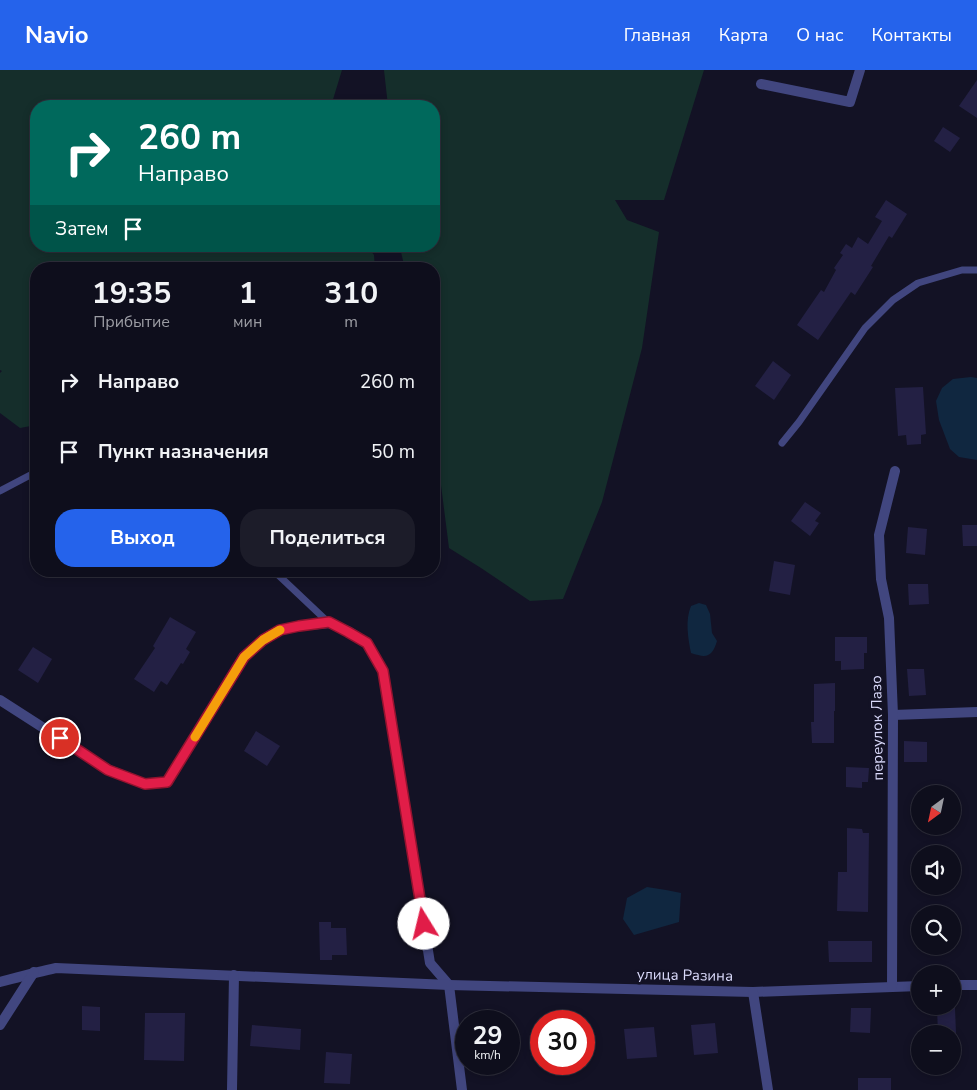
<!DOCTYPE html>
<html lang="ru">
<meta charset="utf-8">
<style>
:root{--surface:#0e0e1c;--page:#1c1c29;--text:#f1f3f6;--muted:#9b9ca3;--line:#2e2e3b;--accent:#2563eb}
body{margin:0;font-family:"Nunito Sans",sans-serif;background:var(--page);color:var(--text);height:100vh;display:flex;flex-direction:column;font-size:19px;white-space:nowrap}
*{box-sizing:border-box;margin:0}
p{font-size:16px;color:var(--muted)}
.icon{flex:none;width:28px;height:28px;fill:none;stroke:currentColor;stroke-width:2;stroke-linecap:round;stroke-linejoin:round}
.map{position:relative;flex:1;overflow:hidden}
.side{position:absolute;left:30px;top:192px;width:410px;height:315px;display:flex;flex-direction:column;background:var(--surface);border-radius:20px;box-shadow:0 2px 8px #0003,0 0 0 1px var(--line)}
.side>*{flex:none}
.banner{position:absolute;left:30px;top:30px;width:410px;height:152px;border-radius:20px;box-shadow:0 2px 8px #0003,0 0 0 1px var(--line);background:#00695c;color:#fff;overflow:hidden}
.needle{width:32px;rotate:213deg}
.controls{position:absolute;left:911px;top:715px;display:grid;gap:10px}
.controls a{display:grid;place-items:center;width:50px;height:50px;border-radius:50%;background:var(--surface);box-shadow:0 2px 8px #0003,0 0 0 1px var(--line);font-size:25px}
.speed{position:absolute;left:455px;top:940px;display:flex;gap:10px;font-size:25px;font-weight:700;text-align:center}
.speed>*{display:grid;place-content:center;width:65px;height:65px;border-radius:50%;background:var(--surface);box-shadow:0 2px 8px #0003,0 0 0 1px var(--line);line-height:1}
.speed small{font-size:12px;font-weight:400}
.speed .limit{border:8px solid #d22;background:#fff;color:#111}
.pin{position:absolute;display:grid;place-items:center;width:42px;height:42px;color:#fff;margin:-21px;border:2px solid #fff;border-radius:50%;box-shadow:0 1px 5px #0007}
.me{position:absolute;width:55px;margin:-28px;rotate:351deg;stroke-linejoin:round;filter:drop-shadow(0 0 4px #0008)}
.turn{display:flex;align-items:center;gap:18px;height:105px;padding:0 25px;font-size:22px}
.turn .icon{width:65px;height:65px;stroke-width:2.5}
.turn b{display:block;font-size:35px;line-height:42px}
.then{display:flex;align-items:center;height:48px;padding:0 25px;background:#0003;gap:10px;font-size:19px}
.eta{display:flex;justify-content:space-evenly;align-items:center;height:85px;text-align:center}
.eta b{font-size:30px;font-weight:700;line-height:35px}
.action{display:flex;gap:10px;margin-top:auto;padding:10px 25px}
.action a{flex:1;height:58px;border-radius:20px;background:var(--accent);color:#fff;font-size:20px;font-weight:700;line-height:58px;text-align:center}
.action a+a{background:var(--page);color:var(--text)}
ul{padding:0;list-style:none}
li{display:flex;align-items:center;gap:15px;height:70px;padding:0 25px}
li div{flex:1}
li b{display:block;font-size:19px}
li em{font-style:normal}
header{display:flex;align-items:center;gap:30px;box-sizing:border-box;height:70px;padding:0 25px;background:var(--accent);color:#fff}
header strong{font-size:24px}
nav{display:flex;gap:28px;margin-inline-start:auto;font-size:18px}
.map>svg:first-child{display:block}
</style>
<header>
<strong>Navio</strong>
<nav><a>Главная</a><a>Карта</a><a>О нас</a><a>Контакты</a></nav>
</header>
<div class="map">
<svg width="977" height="1020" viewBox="0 0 977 1020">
<rect width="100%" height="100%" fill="#131225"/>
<!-- green -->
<g fill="#152e2b">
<path d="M 0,0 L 342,0 L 331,36 L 36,36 L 36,176 L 367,176 L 374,185 L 375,199 L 36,199 L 36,355 L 20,358 L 0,343 L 0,303 L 2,301 L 0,300 Z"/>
<path d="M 384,0 L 704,0 L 664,130 L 615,130 L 627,150 L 659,162 L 642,278 L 619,367 L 602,432 L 563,529 L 530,531 L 481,498 L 449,478 L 435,368 L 434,363 L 434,199 L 405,199 L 401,182 L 403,176 L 434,176 L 434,36 L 388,36 Z"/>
</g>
<!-- water -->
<g fill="#102740">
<path d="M 971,307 L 977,308 L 977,390 L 959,387 L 950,379 L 939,350 L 936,331 L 942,318 L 953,309 Z"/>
<path d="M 699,533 L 706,535 L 710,544 L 712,563 L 717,571 C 712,588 706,588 691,583 C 688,568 685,550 691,536 Z"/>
<path d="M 647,817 L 666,820 L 681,823 L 679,852 L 634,865 L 623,849 L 627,828 Z"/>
</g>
<!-- building -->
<g fill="#232044">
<path d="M 977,10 L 977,48 L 959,36 Z"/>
<path d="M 943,57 L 960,68 L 950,82 L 934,71 Z"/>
<path d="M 886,130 L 907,144 L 892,168 L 889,166 L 871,196 L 873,197 L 855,225 L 851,222 L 818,270 L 797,255 L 821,220 L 824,222 L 836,200 L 834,198 L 843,185 L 840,183 L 846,174 L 852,178 L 858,167 L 868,174 L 882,151 L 875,147 Z"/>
<path d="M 773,291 L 791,305 L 774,330 L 755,316 Z"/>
<path d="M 923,317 L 926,364 L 921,365 L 921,374 L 907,375 L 906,365 L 898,366 L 895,318 Z"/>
<path d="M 805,432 L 821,443 L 815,451 L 819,453 L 810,466 L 791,451 Z"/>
<path d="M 962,455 L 977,455 L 977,476 L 963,476 Z"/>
<path d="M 908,457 L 927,459 L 925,485 L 906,483 Z"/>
<path d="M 774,491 L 795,495 L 790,525 L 769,521 Z"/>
<path d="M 908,514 L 928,514 L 929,534 L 909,535 Z"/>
<path d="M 170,547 L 196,562 L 186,579 L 190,582 L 183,594 L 181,593 L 167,615 L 161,611 L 154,622 L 134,609 L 155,578 L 153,576 Z"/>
<path d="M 835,567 L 867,567 L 867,583 L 864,583 L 864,599 L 841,600 L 841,591 L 835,591 Z"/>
<path d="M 33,577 L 52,589 L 38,613 L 18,600 Z"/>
<path d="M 907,599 L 924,599 L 926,625 L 909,626 Z"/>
<path d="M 835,613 L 835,641 L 834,641 L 834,673 L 812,673 L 811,652 L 814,652 L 814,614 Z"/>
<path d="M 256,661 L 280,676 L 267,696 L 244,681 Z"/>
<path d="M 904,671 L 927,672 L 927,692 L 904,692 Z"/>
<path d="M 846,697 L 869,698 L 868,712 L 862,712 L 862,718 L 846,717 Z"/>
<path d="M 847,758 L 862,759 L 863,763 L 869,763 L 868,842 L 837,841 L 838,802 L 847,802 Z"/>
<path d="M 319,852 L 331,852 L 331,858 L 346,858 L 347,885 L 332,885 L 332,890 L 320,890 Z"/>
<path d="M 828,871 L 872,871 L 872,892 L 829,892 Z"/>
<path d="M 82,936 L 100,937 L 100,961 L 82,960 Z"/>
<path d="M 851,938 L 871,938 L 870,963 L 850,962 Z"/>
<path d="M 937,938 L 955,938 L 956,963 L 938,963 Z"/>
<path d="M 145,943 L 185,943 L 184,991 L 144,990 Z"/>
<path d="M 715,953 L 718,983 L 694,985 L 691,955 Z"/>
<path d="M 252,955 L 301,959 L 300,980 L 250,976 Z"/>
<path d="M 654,957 L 657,987 L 627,989 L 624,959 Z"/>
<path d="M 326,982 L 352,984 L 350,1014 L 324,1013 Z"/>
<rect x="858" y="1008" width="33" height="12"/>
</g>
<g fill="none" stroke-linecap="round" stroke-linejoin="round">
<!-- lane -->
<g stroke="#41467f" stroke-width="7">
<path d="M 782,373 L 799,352 L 865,258 L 893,230 L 918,213 L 962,200 L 977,200"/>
<path d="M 0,421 L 36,402"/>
<path d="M 274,501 L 329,553"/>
</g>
<!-- street -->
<g stroke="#41467f" stroke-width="10">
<path d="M 761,14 L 850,32 L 860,0"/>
<path d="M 0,630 L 109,700 L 145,714 L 167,712 L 244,587 L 263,570 L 280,560 L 299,556 L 329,553 L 348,561 L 367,573 L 383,601 L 430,893 L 449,915 L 462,1020"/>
<path d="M 893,645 L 977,642"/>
<path d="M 0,912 C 19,907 37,902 56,898 L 449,915 L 753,922 L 920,916"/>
<path d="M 952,915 L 977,915"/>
<path d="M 892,917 L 893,645 L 889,548 L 881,509 L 879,465 L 895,401"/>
<path d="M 753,922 L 768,1020"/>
<path d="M 0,955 L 34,902"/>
<path d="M 232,1020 L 234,905"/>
</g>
</g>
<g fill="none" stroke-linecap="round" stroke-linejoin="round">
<!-- route casing -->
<g stroke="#92132f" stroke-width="12">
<path id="route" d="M 60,668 L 108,700 L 145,714 L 167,712 L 244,587 L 263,570 L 280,560 L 299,556 L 329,552 L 348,562 L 367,573 L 383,601 L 424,854"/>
</g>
<!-- route -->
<use href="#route" stroke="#e11d48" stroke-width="9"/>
<!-- slow -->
<path stroke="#f59e0b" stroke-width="9" d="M 195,667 L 244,587 L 263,570 L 280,560"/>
</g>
<g text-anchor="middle" stroke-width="5" stroke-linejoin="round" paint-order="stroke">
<!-- street labels -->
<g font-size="15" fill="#dadafb" stroke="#131225">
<text transform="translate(877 658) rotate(-91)" y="5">переулок Лазо</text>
<text transform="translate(685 905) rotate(1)" y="5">улица Разина</text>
</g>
</g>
</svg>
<div class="controls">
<a><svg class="needle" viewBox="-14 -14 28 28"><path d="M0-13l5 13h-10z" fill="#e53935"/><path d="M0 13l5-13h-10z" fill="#9b9ca3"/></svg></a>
<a><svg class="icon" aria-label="sound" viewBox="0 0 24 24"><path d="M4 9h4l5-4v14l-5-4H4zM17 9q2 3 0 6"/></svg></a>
<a><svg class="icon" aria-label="search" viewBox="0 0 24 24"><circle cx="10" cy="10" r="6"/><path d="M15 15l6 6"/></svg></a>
<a>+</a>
<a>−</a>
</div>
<div class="speed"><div>29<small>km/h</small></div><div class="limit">30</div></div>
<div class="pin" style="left:60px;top:668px;background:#d93025"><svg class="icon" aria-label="arrive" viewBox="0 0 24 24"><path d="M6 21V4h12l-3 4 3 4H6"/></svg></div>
<svg class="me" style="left:424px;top:854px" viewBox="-20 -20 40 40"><circle r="19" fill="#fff"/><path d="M0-13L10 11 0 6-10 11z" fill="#e11d48"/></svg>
<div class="banner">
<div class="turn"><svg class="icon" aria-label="right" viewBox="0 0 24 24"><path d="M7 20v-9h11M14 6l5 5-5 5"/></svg><div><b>260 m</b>Направо</div></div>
<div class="then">Затем<svg class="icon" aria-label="arrive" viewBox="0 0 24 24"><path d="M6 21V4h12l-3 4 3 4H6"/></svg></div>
</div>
<section class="side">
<div class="eta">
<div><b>19:35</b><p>Прибытие</p></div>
<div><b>1</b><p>мин</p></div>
<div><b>310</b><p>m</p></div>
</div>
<ul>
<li><svg class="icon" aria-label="right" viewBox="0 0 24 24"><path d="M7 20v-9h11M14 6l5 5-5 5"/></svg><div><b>Направо</b></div><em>260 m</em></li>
<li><svg class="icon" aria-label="arrive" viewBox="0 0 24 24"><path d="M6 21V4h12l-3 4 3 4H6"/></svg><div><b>Пункт назначения</b></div><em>50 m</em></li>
</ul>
<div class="action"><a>Выход</a><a>Поделиться</a></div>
</section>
</div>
